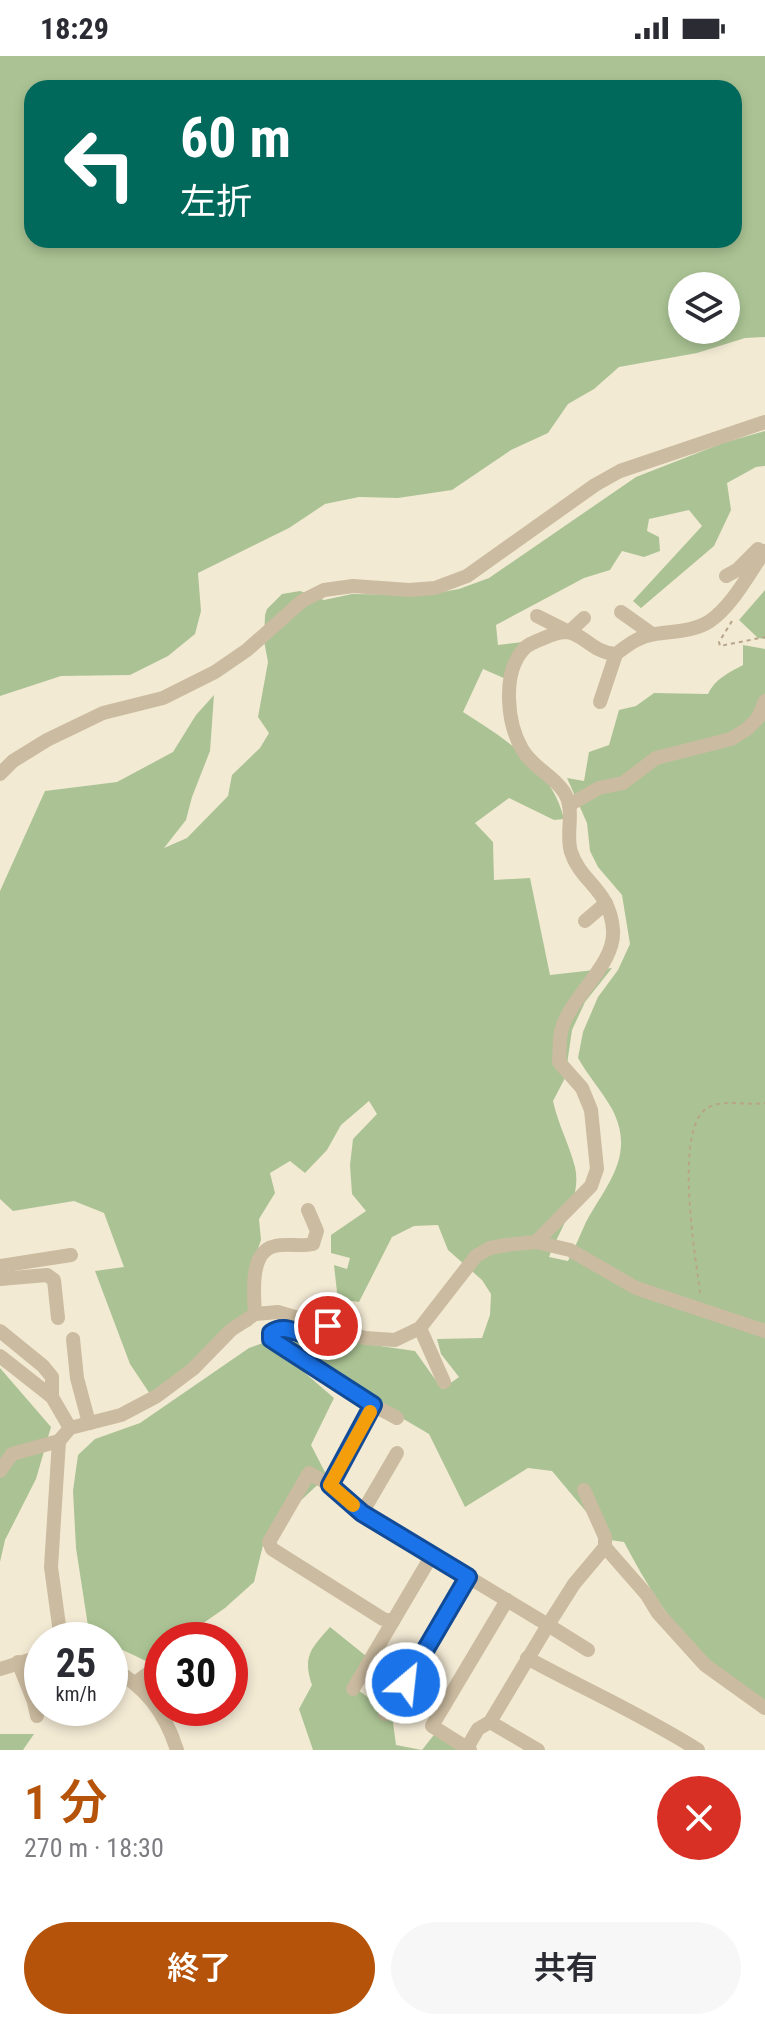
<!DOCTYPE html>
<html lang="ja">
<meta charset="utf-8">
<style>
:root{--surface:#fff;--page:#f7f7f7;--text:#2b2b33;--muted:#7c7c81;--accent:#b45309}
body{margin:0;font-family:"Roboto Condensed","Noto Sans JP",sans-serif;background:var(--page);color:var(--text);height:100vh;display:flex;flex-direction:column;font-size:30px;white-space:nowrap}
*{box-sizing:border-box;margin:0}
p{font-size:26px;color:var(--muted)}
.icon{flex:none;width:44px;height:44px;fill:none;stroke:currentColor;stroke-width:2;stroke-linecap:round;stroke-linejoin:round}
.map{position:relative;height:1694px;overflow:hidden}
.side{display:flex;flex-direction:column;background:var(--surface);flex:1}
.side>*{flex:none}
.banner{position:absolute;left:24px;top:24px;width:718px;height:168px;border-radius:24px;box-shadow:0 4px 12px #0003;background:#00695c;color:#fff;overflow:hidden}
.tools{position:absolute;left:668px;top:216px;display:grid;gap:16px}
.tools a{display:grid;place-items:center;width:72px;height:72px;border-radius:50%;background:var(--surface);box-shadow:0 4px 12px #0003;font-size:40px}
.speed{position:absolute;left:24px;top:1566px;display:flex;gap:16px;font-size:40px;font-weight:700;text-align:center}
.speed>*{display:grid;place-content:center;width:104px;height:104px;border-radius:50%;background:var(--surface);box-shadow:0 4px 12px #0003;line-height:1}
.speed small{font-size:20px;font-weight:400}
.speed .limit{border:12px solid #d22;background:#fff;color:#111}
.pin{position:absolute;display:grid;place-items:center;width:68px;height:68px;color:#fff;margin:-34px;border:4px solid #fff;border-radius:50%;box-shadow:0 2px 8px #0007}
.me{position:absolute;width:88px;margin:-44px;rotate:28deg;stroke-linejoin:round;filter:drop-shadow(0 0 6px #0008)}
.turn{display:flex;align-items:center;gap:28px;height:168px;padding:0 24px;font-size:36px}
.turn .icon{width:104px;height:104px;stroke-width:2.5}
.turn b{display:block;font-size:56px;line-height:68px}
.round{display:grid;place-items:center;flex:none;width:84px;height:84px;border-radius:42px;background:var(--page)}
.summary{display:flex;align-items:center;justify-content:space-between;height:136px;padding:0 24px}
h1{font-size:48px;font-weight:600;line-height:60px;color:var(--accent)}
.cta{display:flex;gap:16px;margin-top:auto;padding:16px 24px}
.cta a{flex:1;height:92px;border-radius:48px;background:var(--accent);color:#fff;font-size:32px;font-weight:600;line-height:92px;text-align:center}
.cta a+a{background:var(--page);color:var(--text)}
.status{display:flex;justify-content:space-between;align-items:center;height:56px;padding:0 40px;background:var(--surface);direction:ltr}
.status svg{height:22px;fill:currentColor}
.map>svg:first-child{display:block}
</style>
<div class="status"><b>18:29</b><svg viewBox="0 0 49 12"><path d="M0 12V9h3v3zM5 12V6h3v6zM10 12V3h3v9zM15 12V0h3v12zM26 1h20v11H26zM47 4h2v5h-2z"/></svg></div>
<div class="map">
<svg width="765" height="1694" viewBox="0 0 765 1694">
<rect width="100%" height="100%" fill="#f3ead4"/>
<!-- green -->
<g fill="#abc394" fill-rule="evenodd">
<path d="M 0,0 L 765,0 L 765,281 L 745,282 L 697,297 L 619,311 L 594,333 L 568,348 L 548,377 L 511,394 L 452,434 L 398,442 L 359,441 L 325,448 L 289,472 L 198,517 L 201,555 L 195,578 L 168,600 L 130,619 L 61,620 L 0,640 ZM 734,32 L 734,184 L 32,184 L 32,32 ZM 726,230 L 726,274 L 682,274 L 682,230 Z"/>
<path d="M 765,375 L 765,410 L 756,411 L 727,427 L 731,454 L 714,490 L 641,552 L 633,545 L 702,470 L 689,454 L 649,463 L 647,475 L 659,481 L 660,495 L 644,501 L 622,495 L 610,514 L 584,522 L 496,569 L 498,589 L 523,586 L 506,623 L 483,613 L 463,656 C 504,682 552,712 564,763 L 554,764 L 509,742 L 475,767 L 493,786 L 494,824 L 530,822 L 550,919 L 612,912 L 585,946 L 572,974 L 565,1022 L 553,1045 C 558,1068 569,1088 575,1111 C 582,1141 560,1174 549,1201 L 568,1205 C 575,1192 580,1179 586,1166 C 607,1128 636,1099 612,1053 C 602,1035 588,1020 578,1002 L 583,976 L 598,941 L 618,914 L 630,888 L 622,839 L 598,811 L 590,795 L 587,767 L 567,722 L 584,725 L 589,696 L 609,689 L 619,654 L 636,650 L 654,637 L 708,638 C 715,623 728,617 743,609 L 743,589 L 765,593 L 765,1645 C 745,1631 721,1618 703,1600 C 670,1567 646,1528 624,1486 L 610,1484 L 552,1415 L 528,1412 L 465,1451 L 429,1378 L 310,1308 L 290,1286 L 324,1282 L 415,1295 L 442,1333 L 459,1321 L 441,1298 L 437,1283 L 482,1282 L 490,1259 L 491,1238 L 482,1224 L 448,1194 L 438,1169 L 414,1170 L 392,1181 L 359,1246 L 345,1244 L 337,1236 L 334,1209 L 347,1213 L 350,1202 L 331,1197 L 331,1179 L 366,1155 L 352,1138 L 350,1109 L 353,1083 L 377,1058 L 369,1045 L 341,1069 L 327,1094 L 305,1117 L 290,1105 L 270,1117 L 275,1137 L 259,1163 L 261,1184 L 248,1222 L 252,1269 L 200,1298 L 174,1333 L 150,1338 L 130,1308 L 95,1215 L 124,1211 L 104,1157 L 74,1145 L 13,1155 L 0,1143 L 0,835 L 45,735 L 117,726 L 173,696 L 196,659 L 214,639 L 210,695 L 192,741 L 186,764 L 164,792 L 187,782 L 228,740 L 232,719 L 260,692 L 269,677 L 258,661 L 268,606 L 264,585 L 265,559 L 267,553 L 282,538 L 300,535 L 324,544 L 352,538 L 425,539 L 459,533 L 489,522 L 636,421 L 723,387 Z"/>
<path d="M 765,534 L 765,583 L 758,582 L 739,564 Z"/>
<path d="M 268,1285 L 334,1342 L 311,1389 L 327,1420 L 281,1463 L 264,1485 L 254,1526 L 225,1552 L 179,1584 L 162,1584 L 162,1595 L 146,1605 L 110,1588 L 110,1584 L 90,1583 L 76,1492 L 73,1435 L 78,1399 L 95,1383 L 140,1367 L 249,1292 Z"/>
<path d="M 0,1312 L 51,1371 L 36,1423 L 5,1484 L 0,1506 Z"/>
<path d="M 330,1571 L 371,1604 L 358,1634 L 392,1659 L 396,1689 L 422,1694 L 437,1675 L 464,1694 L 313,1694 L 299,1653 L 312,1629 C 302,1599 312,1592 330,1571 Z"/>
<path d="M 0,1678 L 34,1678 L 23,1694 L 0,1694 Z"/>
</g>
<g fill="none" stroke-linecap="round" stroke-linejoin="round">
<!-- path -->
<g stroke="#b7a58a" stroke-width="2" stroke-dasharray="4 4" stroke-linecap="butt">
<path d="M 732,565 L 719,586 L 720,590 L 765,581"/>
<path d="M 700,1237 C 696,1202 672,1069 709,1051 C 725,1043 748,1050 765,1047"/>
</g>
<!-- minor -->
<g stroke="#cbbba0" stroke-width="14">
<path d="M 726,520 L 737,514 L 758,493"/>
<path d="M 621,556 L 652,578"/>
<path d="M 537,560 L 569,576 L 584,562"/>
<path d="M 600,646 L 616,598"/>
<path d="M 0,718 L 13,705 L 47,684 L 103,657 L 163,642 L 215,616 L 247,594 L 302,545 L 324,534 L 353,530 L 409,534 L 435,532 L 467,520 L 595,429 L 620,415 L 765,366"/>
<path d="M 569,749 L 599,732 L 623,727 L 656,702 L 731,683 L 747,673 L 758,662 L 765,645"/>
<path d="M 585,865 L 606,847"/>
<path d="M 536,1186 L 591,1130 L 597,1113 L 591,1054 L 582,1032 L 559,1006 C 560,996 559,985 561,976 C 568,942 616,909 613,874 C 610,833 581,827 571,796 C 565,777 576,754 564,736 C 553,719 533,712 522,693 C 507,667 502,618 523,594 C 527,588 537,585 544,582 C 551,579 559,576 567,576 C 584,578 593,597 616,598 C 628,589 639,580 655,578 C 673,575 693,576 710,565 C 733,549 749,517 765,495"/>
<path d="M 0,1210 L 71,1199"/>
<path d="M 0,1223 L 47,1219 L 54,1224 L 58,1262"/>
<path d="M 255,1258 C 254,1239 249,1195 275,1190 C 287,1187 300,1191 313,1188 L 317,1175 L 308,1154"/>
<path d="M 328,1270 C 306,1292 291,1263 271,1277 L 271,1283 L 277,1287 L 373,1349 L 330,1429 L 362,1457 L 548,1569 L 490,1666 L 538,1694"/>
<path d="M 420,1272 L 444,1326"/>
<path d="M 0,1275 L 43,1310 L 52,1321 L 52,1341"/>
<path d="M 73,1283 L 77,1322 L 89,1367"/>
<path d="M 0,1300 L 52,1341 L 70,1372"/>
<path d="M 373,1349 L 397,1362"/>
<path d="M 0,1415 L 12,1398 L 59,1385"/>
<path d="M 330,1429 L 309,1417 L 269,1486 L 272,1493 L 383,1563 L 393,1565"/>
<path d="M 584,1434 L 605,1481 L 605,1491"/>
<path d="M 362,1457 L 397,1397"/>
<path d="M 61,1584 L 51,1511 L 59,1385 L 70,1372 L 121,1359 L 157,1340 L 193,1313 L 231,1274 L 255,1258 L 278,1256 L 365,1282 L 395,1284 L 420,1272 L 476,1200 L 490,1192 L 506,1189 L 536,1186 L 570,1194 L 636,1232 L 765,1275"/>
<path d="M 588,1594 L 548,1569 L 574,1528 L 605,1491 L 647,1539 L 658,1557 L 705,1609 L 765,1652"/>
<path d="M 527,1602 C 584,1633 643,1659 698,1694"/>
<path d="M 18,1606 L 34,1646 L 37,1660"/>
<path d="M 110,1611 C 145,1630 165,1656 177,1694"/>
<path d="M 0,1613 L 42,1600"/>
<path d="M 135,1627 L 162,1607"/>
<path d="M 353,1633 L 432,1499"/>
<path d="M 385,1658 L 468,1521"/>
<path d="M 467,1692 L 478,1673 L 490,1666"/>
<path d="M 470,1694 L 432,1670 L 507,1544"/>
</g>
</g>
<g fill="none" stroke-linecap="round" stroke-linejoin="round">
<!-- route casing -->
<g stroke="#114b97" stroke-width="20">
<path id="route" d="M 328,1270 C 306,1292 291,1263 271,1277 L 271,1283 L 277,1287 L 373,1349 L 330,1429 L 362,1457 L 468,1521 L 406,1627"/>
</g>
<!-- route -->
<use href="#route" stroke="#1a73e8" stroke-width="14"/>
<!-- slow -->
<path stroke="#f59e0b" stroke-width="14" d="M 353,1449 L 330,1429 L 370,1356"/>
</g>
</svg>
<div class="tools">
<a><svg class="icon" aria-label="layers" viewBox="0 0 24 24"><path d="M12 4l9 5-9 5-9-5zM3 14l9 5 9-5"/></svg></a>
</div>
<div class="speed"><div>25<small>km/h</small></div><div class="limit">30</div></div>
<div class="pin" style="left:328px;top:1270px;background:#d93025"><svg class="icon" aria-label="arrive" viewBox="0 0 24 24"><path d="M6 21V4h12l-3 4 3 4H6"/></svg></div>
<svg class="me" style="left:406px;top:1627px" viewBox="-20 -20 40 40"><circle r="17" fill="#1a73e8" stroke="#fff" stroke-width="3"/><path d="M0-11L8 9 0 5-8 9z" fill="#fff"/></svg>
<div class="banner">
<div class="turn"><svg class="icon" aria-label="left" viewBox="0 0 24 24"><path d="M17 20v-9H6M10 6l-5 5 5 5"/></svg><div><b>60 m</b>左折</div></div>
</div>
</div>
<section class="side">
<div class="summary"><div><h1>1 分</h1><p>270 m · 18:30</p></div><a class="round" style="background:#d93025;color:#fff"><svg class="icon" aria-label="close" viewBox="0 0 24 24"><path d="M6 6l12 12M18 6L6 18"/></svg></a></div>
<div class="cta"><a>終了</a><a>共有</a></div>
</section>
